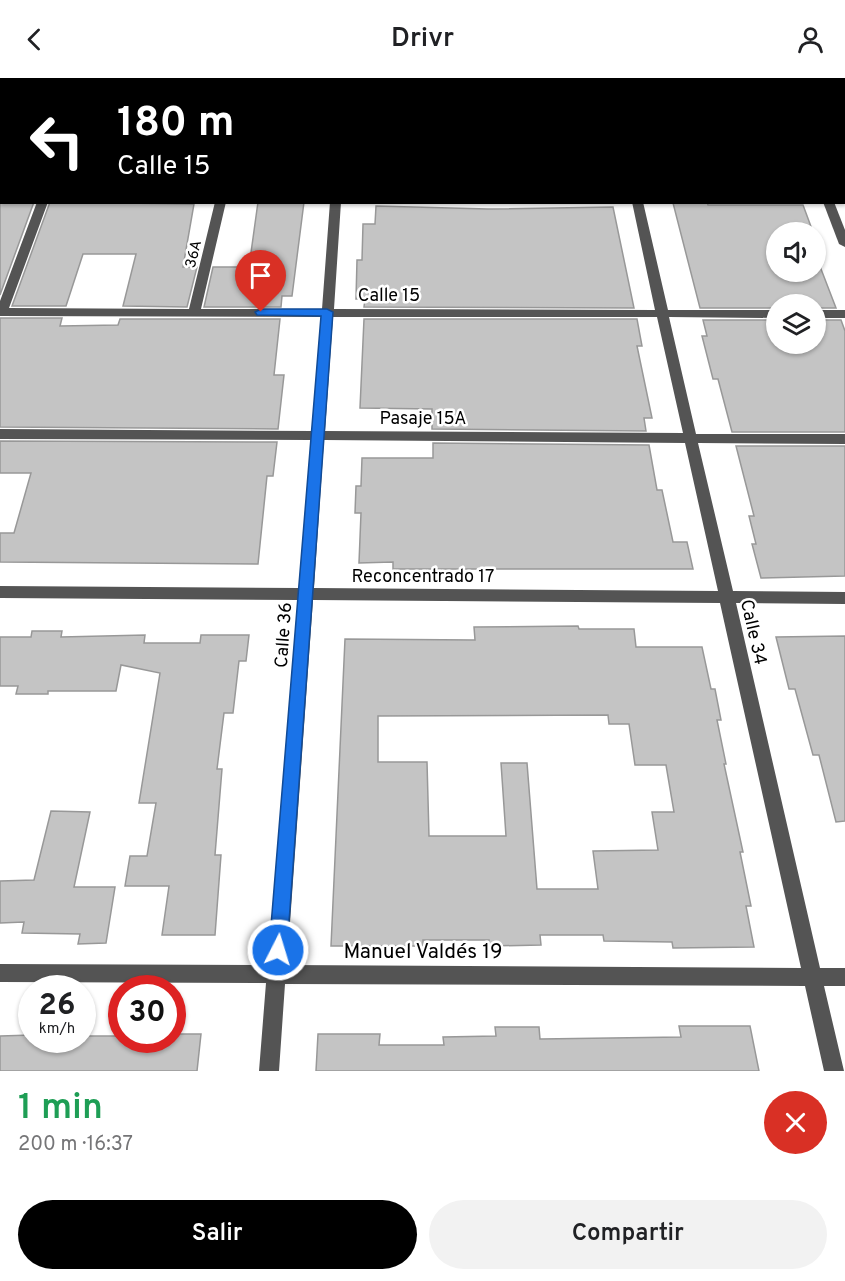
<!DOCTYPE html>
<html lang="es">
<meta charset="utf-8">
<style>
:root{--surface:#fff;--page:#f2f2f2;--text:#202124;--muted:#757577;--accent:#000}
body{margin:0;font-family:Overpass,sans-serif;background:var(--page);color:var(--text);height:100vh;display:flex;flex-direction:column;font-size:22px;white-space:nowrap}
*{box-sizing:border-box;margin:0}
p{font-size:20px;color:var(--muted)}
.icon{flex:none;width:33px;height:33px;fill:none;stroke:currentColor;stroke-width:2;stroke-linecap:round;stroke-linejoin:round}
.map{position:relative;height:993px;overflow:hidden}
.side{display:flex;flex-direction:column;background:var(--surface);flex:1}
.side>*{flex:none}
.hud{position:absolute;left:0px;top:0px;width:846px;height:126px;box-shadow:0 2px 4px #0004;background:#000;color:#fff;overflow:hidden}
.buttons{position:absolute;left:766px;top:144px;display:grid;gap:12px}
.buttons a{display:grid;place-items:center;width:60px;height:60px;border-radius:50%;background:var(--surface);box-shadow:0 2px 4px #0004;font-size:30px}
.speed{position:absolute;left:18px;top:897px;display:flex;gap:12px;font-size:30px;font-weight:700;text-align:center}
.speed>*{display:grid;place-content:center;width:78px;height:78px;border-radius:50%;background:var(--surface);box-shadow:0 2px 4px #0004;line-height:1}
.speed small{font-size:15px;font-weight:400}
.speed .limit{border:9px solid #d22;background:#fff;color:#111}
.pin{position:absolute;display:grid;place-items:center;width:51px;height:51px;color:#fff;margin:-62px -26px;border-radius:50% 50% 50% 0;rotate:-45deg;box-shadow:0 0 6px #0007}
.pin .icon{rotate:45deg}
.me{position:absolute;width:66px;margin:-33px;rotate:5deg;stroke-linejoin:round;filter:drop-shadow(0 0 4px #0008)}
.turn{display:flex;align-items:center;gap:21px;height:126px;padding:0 18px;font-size:27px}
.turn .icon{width:78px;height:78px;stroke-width:2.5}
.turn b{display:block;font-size:42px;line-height:51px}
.round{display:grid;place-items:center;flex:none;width:63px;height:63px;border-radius:32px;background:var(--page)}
.summary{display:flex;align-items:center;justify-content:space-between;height:102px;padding:0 18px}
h1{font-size:36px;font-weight:600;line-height:45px;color:#1e9e55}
.button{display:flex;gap:12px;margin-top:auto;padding:12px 18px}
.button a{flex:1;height:69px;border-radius:36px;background:var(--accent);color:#fff;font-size:24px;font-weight:600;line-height:69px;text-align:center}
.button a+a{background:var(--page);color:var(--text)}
header{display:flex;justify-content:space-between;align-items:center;height:78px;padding:0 18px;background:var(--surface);font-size:27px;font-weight:600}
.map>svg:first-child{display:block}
</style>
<header><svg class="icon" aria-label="back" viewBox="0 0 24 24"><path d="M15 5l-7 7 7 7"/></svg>Drivr<svg class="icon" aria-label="person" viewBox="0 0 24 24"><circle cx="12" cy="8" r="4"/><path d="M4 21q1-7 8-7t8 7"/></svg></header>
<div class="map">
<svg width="845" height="993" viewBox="0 0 845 993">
<rect width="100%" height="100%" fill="#fff"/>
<!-- building -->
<g fill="#c4c4c4" stroke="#989898" stroke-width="1.5" fill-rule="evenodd">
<path d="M 0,124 L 34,124 L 0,217 Z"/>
<path d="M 50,124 L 194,126 L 183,189 L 197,189 L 187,229 L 123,228 L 136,176 L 83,176 L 66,228 L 12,228 Z"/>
<path d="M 258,124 L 304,124 L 292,218 L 282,218 L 281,229 L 204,229 L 213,189 L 249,189 Z"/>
<path d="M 707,124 L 708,127 L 803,127 L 813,154 L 777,154 L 777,194 L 816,194 L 816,164 L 821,178 L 816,178 L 836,230 L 816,230 L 816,226 L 777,226 L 777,230 L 700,230 L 673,125 Z"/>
<path d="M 376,128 L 488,131 L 613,129 L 634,230 L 364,229 L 365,221 L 356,221 L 357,182 L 362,182 L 363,146 L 375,146 Z"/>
<path d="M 0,240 L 62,240 L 60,248 L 118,247 L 120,241 L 280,241 L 274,297 L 284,297 L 278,351 L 0,349 Z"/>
<path d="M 364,241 L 637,241 L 642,268 L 637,268 L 652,340 L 644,340 L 646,353 L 432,351 L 432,331 L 360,330 Z"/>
<path d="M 703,242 L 777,242 L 777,266 L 816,266 L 816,242 L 841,242 L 845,253 L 845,354 L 732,354 L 718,301 L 713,301 L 702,258 L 707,258 Z"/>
<path d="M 0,363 L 277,364 L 273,398 L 267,398 L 258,486 L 0,484 L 0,455 L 14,455 L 31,395 L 0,395 Z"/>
<path d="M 433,365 L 649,367 L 657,412 L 662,412 L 673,464 L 687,464 L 693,491 L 393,491 L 393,484 L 359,485 L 361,435 L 355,435 L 356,408 L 361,408 L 362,380 L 433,380 Z"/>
<path d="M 736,368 L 845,368 L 845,498 L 761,500 L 752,466 L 756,466 L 749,438 L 754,438 Z"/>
<path d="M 578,548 L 579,551 L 634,551 L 636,569 L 702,569 L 711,611 L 715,611 L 721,642 L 717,642 L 726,686 L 724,686 L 743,774 L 740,774 L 751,828 L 746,828 L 754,869 L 673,870 L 672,864 L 604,863 L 603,857 L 540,857 L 541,867 L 489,868 L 489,862 L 423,862 L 423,868 L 331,868 L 345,561 L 475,562 L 474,549 ZM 608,637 L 609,646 L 629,646 L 635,687 L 666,687 L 674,734 L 652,734 L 658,772 L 593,773 L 598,811 L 537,811 L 527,685 L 501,685 L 506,758 L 429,758 L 427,684 L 378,684 L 378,638 Z"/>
<path d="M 32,553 L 62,553 L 61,559 L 145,557 L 144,565 L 200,565 L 201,557 L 249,557 L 246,583 L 239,583 L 233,635 L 224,635 L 217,691 L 222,691 L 215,777 L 221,777 L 215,857 L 162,857 L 169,808 L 125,808 L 130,778 L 147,778 L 156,725 L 139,725 L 160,595 L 121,587 L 116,613 L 48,613 L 48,616 L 16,616 L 18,608 L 0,608 L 0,559 L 31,559 Z"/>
<path d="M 845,558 L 845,743 L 836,744 L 819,677 L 813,677 L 795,611 L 789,611 L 776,559 Z"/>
<path d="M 51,733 L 90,734 L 74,809 L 115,809 L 106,865 L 78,866 L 80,856 L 22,855 L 24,844 L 0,845 L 0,803 L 34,802 Z"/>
<path d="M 679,948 L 750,948 L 759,993 L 316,993 L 318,956 L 380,956 L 379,967 L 444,967 L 443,959 L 496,958 L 495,949 L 539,949 L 540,961 L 681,959 Z"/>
<path d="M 172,956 L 201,956 L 197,993 L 0,993 L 0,958 L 32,957 L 32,962 L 82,962 L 82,958 L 122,958 L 122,962 L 172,962 Z"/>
</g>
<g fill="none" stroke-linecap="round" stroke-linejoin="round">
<!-- minor -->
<g fill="#545454" fill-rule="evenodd">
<rect x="0" y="59" width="2" height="6"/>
<rect x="844" y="110" width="1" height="6"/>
<path d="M 37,124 L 48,124 L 9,230 L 189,231 L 215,124 L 226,124 L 201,231 L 322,231 L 330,124 L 341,124 L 334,231 L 655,232 L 632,124 L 643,124 L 668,232 L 777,232 L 777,240 L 669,239 L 696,356 L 845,356 L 845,366 L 698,365 L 733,513 L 845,514 L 845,526 L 736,525 L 820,890 L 845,890 L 845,908 L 824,908 L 844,993 L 824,993 L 805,908 L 285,906 L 279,993 L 259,993 L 266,905 L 0,904 L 0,886 L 268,887 L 298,522 L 0,520 L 0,508 L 299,510 L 311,362 L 0,361 L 0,351 L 312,353 L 321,239 L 0,238 L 0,223 ZM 333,239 L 657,239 L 683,355 L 325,353 ZM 324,362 L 685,365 L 718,513 L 314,510 ZM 313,522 L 720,525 L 801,890 L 287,887 Z"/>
<path d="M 823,124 L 834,124 L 845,152 L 845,169 L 839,166 Z"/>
<rect x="816" y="232" width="29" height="8"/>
</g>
</g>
<!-- route -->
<path fill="#1a73e8" stroke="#114b97" stroke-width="1.5" d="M 261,231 L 327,231 L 333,234 L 287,872 L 284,878 L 278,881 L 272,878 L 269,872 L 321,238 L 257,237 L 255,234 Z"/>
<g text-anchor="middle" stroke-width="5" stroke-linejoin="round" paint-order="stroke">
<!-- far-street labels -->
<g font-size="15" fill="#000" stroke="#fff">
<text transform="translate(193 176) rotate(-76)" y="5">36A</text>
</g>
<!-- street labels -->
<g font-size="18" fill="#000" stroke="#fff">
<text x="389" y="223">Calle 15</text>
<text x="423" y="346">Pasaje 15A</text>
<text x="423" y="504">Reconcentrado 17</text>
<text transform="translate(754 554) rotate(77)" y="6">Calle 34</text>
<text transform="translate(283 557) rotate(-86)" y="6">Calle 36</text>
</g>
<!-- near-street labels -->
<g font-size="21" fill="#000" stroke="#fff">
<text x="423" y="880">Manuel Valdés 19</text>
</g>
</g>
</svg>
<div class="buttons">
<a><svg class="icon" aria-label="sound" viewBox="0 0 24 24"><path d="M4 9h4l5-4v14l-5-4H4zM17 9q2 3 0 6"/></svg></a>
<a><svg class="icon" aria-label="layers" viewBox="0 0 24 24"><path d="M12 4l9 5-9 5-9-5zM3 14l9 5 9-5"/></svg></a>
</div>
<div class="speed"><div>26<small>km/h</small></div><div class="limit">30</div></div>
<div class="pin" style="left:261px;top:234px;background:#d93025"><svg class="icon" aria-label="arrive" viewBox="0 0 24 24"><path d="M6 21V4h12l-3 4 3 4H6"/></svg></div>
<svg class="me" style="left:278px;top:872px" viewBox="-20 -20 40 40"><circle r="17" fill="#1a73e8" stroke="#fff" stroke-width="3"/><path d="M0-11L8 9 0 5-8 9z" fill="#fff"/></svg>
<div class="hud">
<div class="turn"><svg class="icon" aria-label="left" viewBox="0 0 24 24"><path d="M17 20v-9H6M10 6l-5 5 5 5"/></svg><div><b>180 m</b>Calle 15</div></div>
</div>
</div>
<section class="side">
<div class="summary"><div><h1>1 min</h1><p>200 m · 16:37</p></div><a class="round" style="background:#d93025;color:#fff"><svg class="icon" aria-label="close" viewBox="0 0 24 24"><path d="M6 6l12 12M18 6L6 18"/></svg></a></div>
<div class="button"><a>Salir</a><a>Compartir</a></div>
</section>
